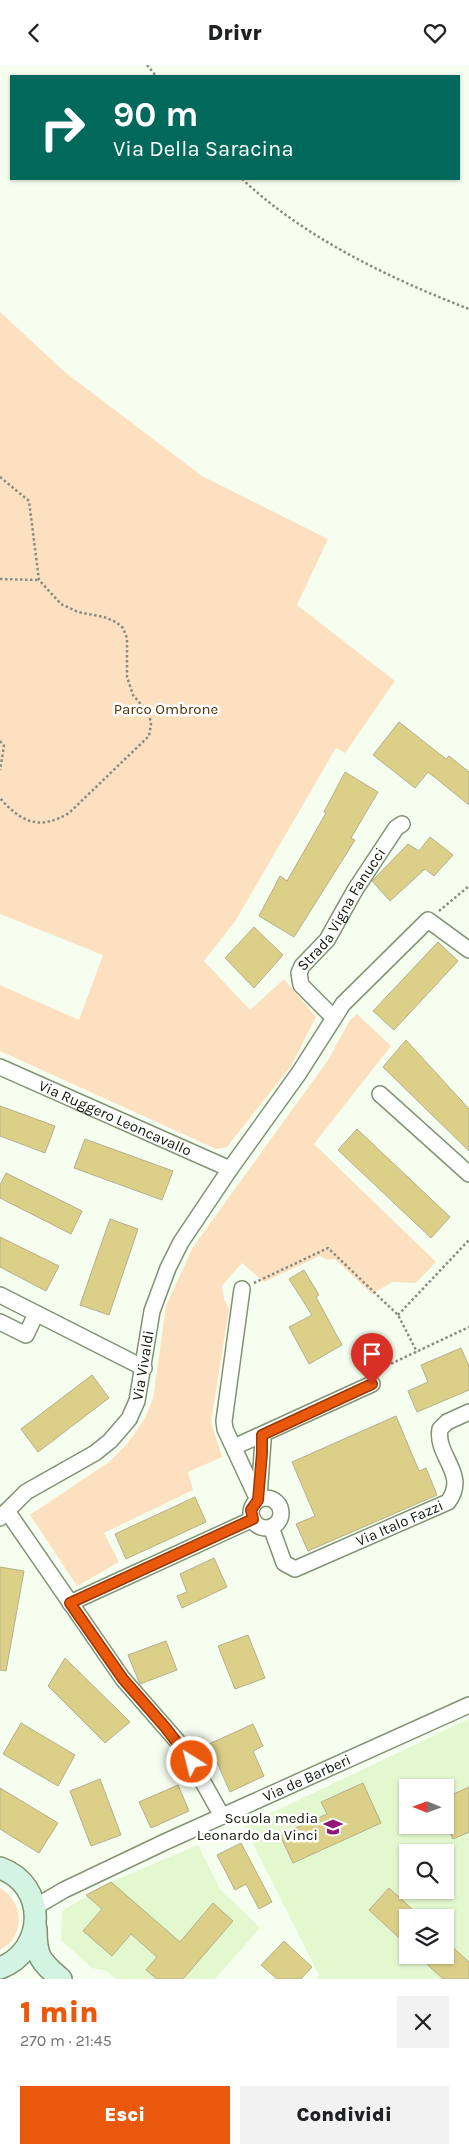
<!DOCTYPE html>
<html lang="it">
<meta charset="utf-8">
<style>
:root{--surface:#fff;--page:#f2f2f2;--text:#202124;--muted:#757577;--accent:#ea580c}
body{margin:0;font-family:Karla,sans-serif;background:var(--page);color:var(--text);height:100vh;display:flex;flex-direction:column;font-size:19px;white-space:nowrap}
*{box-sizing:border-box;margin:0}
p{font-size:16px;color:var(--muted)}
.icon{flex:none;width:28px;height:28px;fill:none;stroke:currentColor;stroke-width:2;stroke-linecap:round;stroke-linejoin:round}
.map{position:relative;height:1914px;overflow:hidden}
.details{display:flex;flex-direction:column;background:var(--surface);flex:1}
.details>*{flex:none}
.top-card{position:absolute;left:10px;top:10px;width:450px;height:105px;border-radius:0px;box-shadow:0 1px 4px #0004;background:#00695c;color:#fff;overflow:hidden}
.needle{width:32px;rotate:271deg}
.buttons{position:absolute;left:399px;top:1714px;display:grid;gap:10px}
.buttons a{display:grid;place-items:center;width:55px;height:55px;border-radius:0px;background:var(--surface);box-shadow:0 1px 4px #0004;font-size:25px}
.pin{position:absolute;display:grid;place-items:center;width:42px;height:42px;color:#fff;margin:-51px -21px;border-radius:50% 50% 50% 0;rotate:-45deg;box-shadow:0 0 5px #0007}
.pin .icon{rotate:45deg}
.me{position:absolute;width:55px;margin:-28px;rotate:324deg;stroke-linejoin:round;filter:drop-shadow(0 0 4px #0008)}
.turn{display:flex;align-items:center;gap:18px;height:105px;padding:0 20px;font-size:22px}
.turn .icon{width:65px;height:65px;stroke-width:2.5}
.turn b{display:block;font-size:35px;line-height:42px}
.round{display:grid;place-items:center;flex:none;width:52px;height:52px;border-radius:0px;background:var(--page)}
.head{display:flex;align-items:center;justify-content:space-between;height:85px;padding:0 20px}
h1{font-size:30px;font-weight:800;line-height:38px;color:var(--accent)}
.action{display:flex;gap:10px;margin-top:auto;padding:10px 20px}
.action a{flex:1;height:58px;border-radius:0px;background:var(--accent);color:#fff;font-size:20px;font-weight:800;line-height:58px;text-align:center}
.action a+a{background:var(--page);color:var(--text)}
header{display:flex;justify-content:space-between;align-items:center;height:65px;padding:0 20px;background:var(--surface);font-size:22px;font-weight:800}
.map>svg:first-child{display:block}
</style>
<header><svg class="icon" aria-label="back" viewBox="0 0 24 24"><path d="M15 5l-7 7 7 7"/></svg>Drivr<svg class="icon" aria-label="heart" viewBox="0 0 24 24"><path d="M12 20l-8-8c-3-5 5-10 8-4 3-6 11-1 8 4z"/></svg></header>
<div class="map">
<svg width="469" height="1914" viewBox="0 0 469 1914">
<rect width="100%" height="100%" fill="#f6fef0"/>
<!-- built -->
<g fill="#e3f8cf" fill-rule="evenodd">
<path d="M 469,1654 L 469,1914 L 316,1914 L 319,1910 L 244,1761 ZM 408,1722 L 445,1722 L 445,1760 L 408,1760 ZM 408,1788 L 445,1788 L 445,1825 L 408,1825 ZM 408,1852 L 445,1852 L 445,1890 L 408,1890 Z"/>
<path d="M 198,1780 L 220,1824 L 260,1863 L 215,1914 L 116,1914 L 107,1906 L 92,1903 L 61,1875 L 62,1846 L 111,1817 Z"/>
</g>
<!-- green -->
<g fill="#fde0bf">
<path d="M 0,247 L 66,308 L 202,411 L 328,474 L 297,540 L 395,616 L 345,688 L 336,683 L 236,855 L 204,896 L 250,945 L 284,914 L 316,952 L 291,1001 L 227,1082 L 216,1084 L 0,986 L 0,920 L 79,955 L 103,890 L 0,849 Z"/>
<path d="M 357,949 L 391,981 L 314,1079 L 436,1197 L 416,1218 L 392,1217 L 372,1229 L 335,1194 L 327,1195 L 320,1191 L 264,1217 L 242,1198 L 222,1221 L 224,1234 L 229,1244 L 211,1357 L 222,1392 L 188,1407 L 193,1425 L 104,1468 L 119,1497 L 77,1521 L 30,1450 L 109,1397 L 127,1379 L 144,1355 L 153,1334 L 166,1241 L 193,1182 L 328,995 L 350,955 Z"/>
<path d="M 0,1823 C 24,1836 26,1872 0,1885 Z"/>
</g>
<!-- building -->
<g fill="#dcd089" stroke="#b5af8c">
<path d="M 399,657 L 446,694 L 449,691 L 469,707 L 469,740 L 428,707 L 415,723 L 373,690 Z"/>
<path d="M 345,707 L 378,727 L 351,773 L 355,775 L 294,872 L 259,851 L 280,811 L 287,816 L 326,748 L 324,747 Z"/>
<path d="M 430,772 L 453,790 L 434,811 L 425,804 L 390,836 L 372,816 L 408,779 L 419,786 Z"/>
<path d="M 254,862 L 283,890 L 254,923 L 225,893 Z"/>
<path d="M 438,877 L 458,896 L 394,965 L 373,946 Z"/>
<path d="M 406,975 L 469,1044 L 469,1086 L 383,1002 Z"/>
<path d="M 0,1041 L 55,1061 L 45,1088 L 0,1071 Z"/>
<path d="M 357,1064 L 450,1152 L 431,1173 L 338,1085 Z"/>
<path d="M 85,1074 L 173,1106 L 162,1135 L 74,1103 Z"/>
<path d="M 6,1108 L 82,1146 L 71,1169 L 0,1133 L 0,1120 Z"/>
<path d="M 110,1154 L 138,1164 L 109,1250 L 80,1240 Z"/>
<path d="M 0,1172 L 59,1201 L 46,1226 L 0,1202 Z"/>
<path d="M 304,1205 L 319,1230 L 316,1232 L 342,1280 L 309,1299 L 289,1262 L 312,1250 L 289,1214 Z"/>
<path d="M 461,1283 L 469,1301 L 469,1325 L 417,1347 L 408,1326 L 428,1317 L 421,1300 Z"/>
<path d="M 92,1310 L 109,1333 L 38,1387 L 21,1364 Z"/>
<path d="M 396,1351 L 419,1406 L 426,1403 L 437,1430 L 308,1486 L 296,1459 L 315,1451 L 292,1397 Z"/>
<path d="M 195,1432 L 206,1457 L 126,1494 L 115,1469 Z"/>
<path d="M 214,1493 L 227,1522 L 182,1543 L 177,1531 L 187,1527 L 180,1509 Z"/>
<path d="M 0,1502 L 24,1506 L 6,1606 L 0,1605 Z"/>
<path d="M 248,1570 L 265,1613 L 235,1624 L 218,1581 Z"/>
<path d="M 166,1576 L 177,1605 L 140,1619 L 128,1590 Z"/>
<path d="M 65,1593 L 130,1657 L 105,1678 L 48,1621 Z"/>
<path d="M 21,1658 L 75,1690 L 58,1721 L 3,1689 Z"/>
<path d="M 253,1659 L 263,1681 L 253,1686 L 264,1711 L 230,1727 L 209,1679 Z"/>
<path d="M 100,1714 L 121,1770 L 91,1781 L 70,1726 Z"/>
<path d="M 363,1718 L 381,1758 L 293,1798 L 280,1770 L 327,1749 L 321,1737 Z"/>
<path d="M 178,1720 L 189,1746 L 151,1763 L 139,1737 Z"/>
<path d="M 469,1722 L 469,1767 L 453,1774 L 445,1757 L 445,1733 Z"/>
<path d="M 0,1723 L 58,1758 L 39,1788 L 0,1764 Z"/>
<path d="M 241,1778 L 272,1837 L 259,1844 L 246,1819 L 235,1825 L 217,1790 Z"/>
<path d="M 111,1817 L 180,1877 L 213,1838 L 233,1856 L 183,1914 L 157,1914 L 146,1905 L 157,1892 L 131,1869 L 112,1891 L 83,1866 L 102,1844 L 86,1830 Z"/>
<path d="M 389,1823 L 421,1852 L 408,1852 L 408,1881 L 369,1845 Z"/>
<path d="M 445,1875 L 469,1897 L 469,1914 L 443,1914 L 417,1890 L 445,1890 Z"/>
<path d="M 284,1876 L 312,1902 L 301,1914 L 277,1914 L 261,1900 Z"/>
</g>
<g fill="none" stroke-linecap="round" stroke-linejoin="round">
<!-- minor casing -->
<g stroke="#829373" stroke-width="18">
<g id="minor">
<path id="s1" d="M 334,953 L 301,920 L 299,908 L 302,901 L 327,875 L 355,825 L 396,763 L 402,759"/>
<path id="s2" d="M 0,1002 L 230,1104"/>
<path d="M 380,1029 L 469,1109"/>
<path d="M 242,1224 L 224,1356 L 225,1364 L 258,1435"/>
<path d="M 0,1230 L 144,1303"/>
<path d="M 0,1257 L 26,1270 L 36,1249"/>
<path d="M 234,1382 L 372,1319"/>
<path d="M 259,1431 L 263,1376 L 262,1370"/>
<circle cx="266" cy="1448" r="15"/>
<path d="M 7,1446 L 123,1614 L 185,1685 L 222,1751"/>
<path id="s3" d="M 0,1453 L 26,1427 L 95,1388 L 110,1376 L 129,1354 L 137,1336 L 152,1246 L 168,1203 L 181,1177 L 230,1104 L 299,1008 L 343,939 L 428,855 L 469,885"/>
<path id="s4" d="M 271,1462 L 284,1498 L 295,1504 L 448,1437 C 469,1409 435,1391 440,1364 L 447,1357 L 469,1347"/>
<path d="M 70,1538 L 253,1454"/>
<path id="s5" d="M 35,1842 L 64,1825 L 167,1776 L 469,1640"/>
</g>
</g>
<!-- secondary casing -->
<g stroke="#829373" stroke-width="24">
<g id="secondary">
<path d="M 0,1803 C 48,1820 46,1886 0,1903"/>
<path d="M 36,1864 C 36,1892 40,1896 61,1914"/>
</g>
</g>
<!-- path -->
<g stroke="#868d80" stroke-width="2.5" stroke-dasharray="2.5 2.5" stroke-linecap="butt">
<path d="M 147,0 L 156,11"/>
<path d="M 242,114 C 305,173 389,213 469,244"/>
<path d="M 0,412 L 29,436 L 39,515 L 61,539 L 78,547 L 104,552 L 116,557 L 123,563 L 127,573 L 127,612 L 133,630 L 149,649 L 151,659 L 149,671 L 69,748 C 39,766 21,757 0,733"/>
<path d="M 0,514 L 38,515"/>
<path d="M 0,676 L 4,681 L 0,705"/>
<path d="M 439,846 L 469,821"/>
<path d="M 254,1218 L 328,1183 L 398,1250 L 417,1287"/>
<path d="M 398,1250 L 469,1175"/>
<path d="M 380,1308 L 384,1302 L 469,1262"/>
</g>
<!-- minor -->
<use href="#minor" stroke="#fff" stroke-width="15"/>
<!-- secondary -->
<use href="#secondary" stroke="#d3f3e3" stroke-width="21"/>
</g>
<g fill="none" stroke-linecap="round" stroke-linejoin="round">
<!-- route casing -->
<g stroke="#983908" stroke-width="12">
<path id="route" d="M 192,1697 L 165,1662 L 123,1614 L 70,1538 L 253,1454 L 251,1445 L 258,1435 L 262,1388 L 262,1370 L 372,1319"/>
</g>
<!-- route -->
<use href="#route" stroke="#ea580c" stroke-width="9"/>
</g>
<!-- icons -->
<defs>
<g id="school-bare" transform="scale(1.5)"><path d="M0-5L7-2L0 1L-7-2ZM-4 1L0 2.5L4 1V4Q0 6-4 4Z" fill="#921673" stroke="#fff" stroke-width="2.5" paint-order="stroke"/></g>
</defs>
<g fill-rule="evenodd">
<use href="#school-bare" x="333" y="1762"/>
</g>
<g text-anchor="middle" stroke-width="5" stroke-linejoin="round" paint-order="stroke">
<!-- park labels -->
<g font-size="15" fill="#4f2f00" stroke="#fff">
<text x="166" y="649">Parco Ombrone</text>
</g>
<!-- street labels -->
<g font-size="15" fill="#13190d" stroke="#fff">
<text dy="5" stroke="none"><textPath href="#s1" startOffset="136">Strada Vigna Fanucci</textPath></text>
<text dy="5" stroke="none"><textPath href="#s2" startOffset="126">Via Ruggero Leoncavallo</textPath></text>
<text dy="5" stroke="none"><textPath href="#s3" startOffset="220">Via Vivaldi</textPath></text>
<text dy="5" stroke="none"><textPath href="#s4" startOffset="165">Via Italo Fazzi</textPath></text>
<text dy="5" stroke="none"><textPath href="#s5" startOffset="301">Via de Barberi</textPath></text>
</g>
<!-- poi labels -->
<g font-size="15" fill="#13190d" stroke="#fff" text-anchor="end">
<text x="318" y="1758">Scuola media<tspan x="318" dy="17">Leonardo da Vinci</tspan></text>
</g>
</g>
</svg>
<div class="buttons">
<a><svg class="needle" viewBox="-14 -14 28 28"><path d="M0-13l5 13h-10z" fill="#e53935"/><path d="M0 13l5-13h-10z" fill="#757577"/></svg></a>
<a><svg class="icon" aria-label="search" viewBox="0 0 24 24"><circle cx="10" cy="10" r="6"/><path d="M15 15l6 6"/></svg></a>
<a><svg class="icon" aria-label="layers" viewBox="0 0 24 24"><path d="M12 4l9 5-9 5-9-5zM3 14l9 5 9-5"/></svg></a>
</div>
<div class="pin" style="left:372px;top:1319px;background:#d93025"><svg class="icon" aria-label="arrive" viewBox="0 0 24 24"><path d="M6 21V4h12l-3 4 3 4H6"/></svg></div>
<svg class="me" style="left:192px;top:1697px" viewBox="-20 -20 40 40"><circle r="17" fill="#ea580c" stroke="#fff" stroke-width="3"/><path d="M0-11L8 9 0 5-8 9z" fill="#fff"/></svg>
<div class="top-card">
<div class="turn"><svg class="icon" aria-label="right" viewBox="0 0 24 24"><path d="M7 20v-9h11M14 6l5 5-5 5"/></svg><div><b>90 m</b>Via Della Saracina</div></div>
</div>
</div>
<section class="details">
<div class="head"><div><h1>1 min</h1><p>270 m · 21:45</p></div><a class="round"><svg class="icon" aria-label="close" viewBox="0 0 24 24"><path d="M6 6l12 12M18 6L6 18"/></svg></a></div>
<div class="action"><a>Esci</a><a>Condividi</a></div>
</section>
